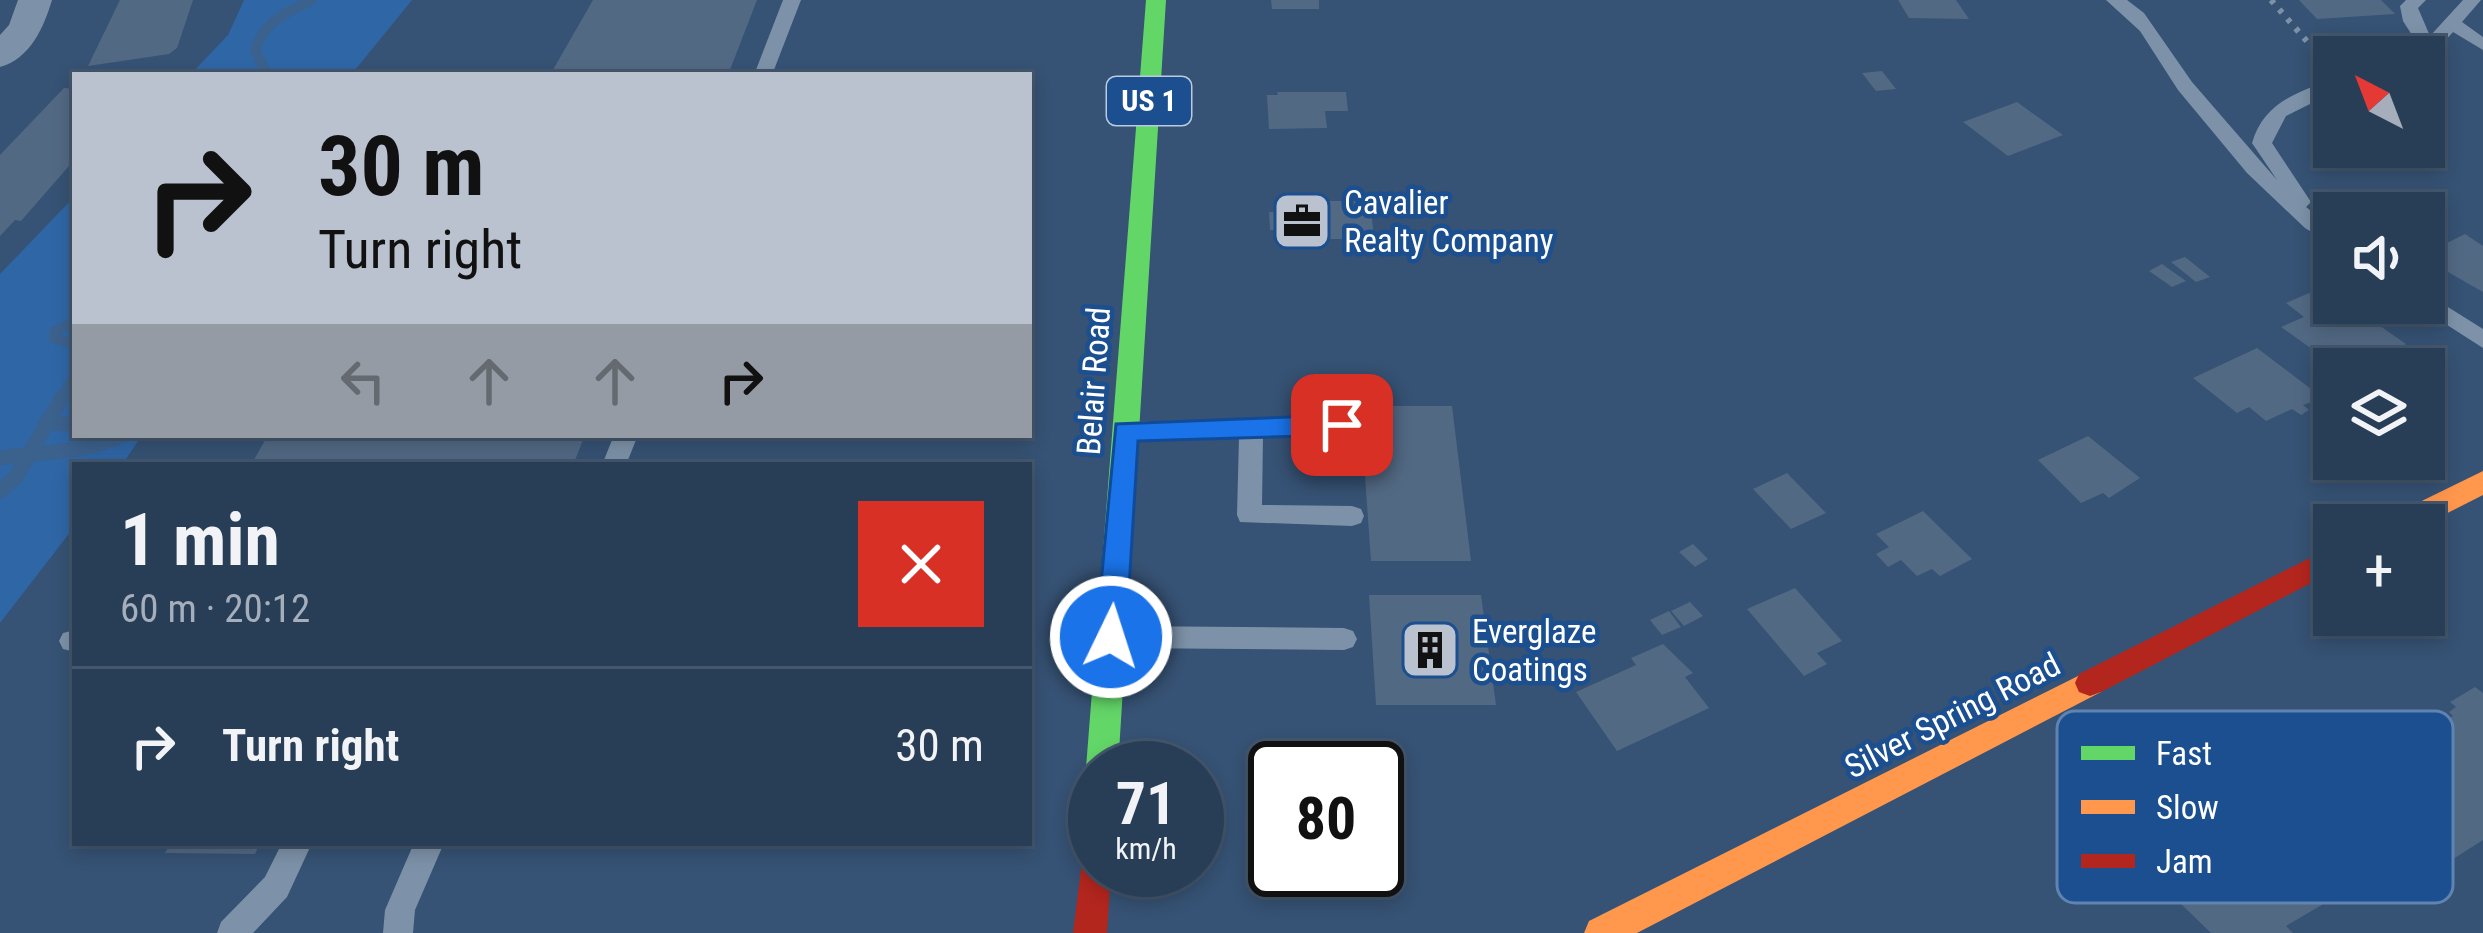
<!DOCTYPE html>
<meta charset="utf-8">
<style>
:root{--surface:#283e57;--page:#344961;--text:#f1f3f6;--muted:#a5aeba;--line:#44576d}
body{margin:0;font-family:"Roboto Condensed",sans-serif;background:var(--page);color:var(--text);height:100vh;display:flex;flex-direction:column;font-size:45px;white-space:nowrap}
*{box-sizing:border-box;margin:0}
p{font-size:39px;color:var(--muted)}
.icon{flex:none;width:66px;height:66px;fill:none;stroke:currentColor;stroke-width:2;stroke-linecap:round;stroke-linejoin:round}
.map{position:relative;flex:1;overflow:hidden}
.sheet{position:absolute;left:72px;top:462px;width:960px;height:384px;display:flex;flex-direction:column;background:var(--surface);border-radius:0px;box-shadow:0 6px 18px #0003,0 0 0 3px var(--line)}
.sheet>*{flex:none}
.hud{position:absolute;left:72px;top:72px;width:960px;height:366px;border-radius:0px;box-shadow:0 6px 18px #0003,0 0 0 3px var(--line);background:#b9c2ce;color:#111;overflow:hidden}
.needle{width:78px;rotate:318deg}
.fabs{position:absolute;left:2313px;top:36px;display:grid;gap:24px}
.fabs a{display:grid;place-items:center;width:132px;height:132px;border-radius:0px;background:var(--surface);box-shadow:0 6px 18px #0003,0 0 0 3px var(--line);font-size:60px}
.speed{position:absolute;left:1068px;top:741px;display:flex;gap:24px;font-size:60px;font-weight:700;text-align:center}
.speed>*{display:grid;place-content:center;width:156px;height:156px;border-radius:50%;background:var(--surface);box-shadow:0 6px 18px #0003,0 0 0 3px var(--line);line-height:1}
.speed small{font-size:30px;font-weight:400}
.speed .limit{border:6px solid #111;border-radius:18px;background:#fff;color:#111}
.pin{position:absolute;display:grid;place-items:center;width:102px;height:102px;color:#fff;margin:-51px;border-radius:24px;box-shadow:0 6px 18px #0006}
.me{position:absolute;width:132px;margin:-66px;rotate:4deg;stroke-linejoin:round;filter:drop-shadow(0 0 9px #0008)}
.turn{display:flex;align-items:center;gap:42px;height:252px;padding:0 48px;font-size:54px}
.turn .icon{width:156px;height:156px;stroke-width:2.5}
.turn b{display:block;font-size:84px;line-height:102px}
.lanes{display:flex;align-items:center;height:114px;padding:0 48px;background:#0003;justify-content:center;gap:60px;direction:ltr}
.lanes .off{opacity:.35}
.round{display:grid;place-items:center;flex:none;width:126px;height:126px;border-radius:0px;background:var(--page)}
.summary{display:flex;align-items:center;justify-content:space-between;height:204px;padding:0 48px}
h1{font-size:72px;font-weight:700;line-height:90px}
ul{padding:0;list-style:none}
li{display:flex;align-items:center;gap:36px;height:156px;padding:0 48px;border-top:3px solid var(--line)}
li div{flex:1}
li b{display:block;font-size:45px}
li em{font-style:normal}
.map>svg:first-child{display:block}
</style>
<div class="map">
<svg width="2483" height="933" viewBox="0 0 2483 933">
<rect width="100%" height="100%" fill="#365274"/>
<!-- green -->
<g fill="#2f66a5">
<path d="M 244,0 L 412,0 L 351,75 L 190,75 L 228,35 Z"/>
<path d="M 75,196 L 75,435 L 142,435 L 122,465 L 75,465 L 75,526 L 0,623 L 0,274 Z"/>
</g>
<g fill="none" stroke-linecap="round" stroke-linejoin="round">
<!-- stream-far1 -->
<g stroke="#3b618d" stroke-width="10">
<path d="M 267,75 L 255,50 C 265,20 286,13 312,0"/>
<path d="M 75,321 L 54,332 L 54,339 L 75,343"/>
<path d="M 59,402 L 75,375"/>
</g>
<!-- stream -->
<g stroke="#3b618d" stroke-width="15">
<path d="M 46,423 L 75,424"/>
<path d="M 0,458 C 43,451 84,454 123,435"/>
<path d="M 0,491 L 16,477 L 61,399"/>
</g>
</g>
<!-- building -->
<g fill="#526984">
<path d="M 120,0 L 193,0 L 177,48 L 169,54 L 88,66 Z"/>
<path d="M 593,0 L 757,0 L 728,75 L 550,75 Z"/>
<path d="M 1271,0 L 1319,0 L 1319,9 L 1272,9 Z"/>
<path d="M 1898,0 L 1956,0 L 1969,19 L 1909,18 Z"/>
<path d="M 2299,0 L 2381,0 L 2395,14 L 2317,19 Z"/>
<path d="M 1882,71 L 1896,89 L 1876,91 L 1862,73 Z"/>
<path d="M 64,88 L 75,89 L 75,159 L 21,221 L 15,220 L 0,236 L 0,155 Z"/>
<path d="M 1277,92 L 1346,92 L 1348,111 L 1325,111 L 1327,128 L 1269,129 L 1267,95 L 1278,95 Z"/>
<path d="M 2017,102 L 2063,135 L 2008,156 L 1963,122 Z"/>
<path d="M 1279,201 L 1370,201 L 1374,239 L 1281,239 L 1280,230 L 1270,230 L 1269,212 L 1280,212 Z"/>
<path d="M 2465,234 L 2483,246 L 2483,292 L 2427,260 L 2433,257 L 2427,253 Z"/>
<path d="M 2185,257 L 2210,277 L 2196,282 L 2171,262 Z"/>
<path d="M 2162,264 L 2186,281 L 2172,287 L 2149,271 Z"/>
<path d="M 2309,293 L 2328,307 L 2347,303 L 2406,344 L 2381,360 L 2390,367 L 2385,369 L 2340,369 L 2281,327 L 2304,317 L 2286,303 Z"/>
<path d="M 2257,348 L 2323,398 L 2303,405 L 2309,410 L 2301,415 L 2292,409 L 2266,421 L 2249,407 L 2237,413 L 2193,378 Z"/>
<path d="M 1360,406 L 1452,406 L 1471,561 L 1371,561 Z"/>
<path d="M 268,435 L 585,435 L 573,465 L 251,465 Z"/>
<path d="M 2088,436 L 2140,478 L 2109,498 L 2103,493 L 2081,503 L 2038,460 Z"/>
<path d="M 1787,473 L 1826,513 L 1791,529 L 1753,489 Z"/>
<path d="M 1923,511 L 1972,559 L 1940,576 L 1932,569 L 1917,576 L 1901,560 L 1888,567 L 1876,554 L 1889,547 L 1876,534 Z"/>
<path d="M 1693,544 L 1708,559 L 1695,567 L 1679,552 Z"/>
<path d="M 1795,588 L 1842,641 L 1817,653 L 1827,664 L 1804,676 L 1747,609 Z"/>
<path d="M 1369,595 L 1481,595 L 1496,705 L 1376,705 Z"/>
<path d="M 1690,602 L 1703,616 L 1684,626 L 1671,611 Z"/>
<path d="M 1669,611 L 1681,627 L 1662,635 L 1650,620 Z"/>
<path d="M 1663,644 L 1693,673 L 1685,677 L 1709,708 L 1617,751 L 1576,692 L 1636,665 L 1631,658 Z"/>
<path d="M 2475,687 L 2483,693 L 2483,840 L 2450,861 L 2379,796 L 2453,751 L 2429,730 L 2453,716 L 2449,712 L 2456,707 L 2450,702 Z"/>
<path d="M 2219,835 L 2258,875 L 2295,854 L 2337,896 L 2286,926 L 2293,933 L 2211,933 L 2151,875 Z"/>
<path d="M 171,843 L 260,843 L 255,854 L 165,853 Z"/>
</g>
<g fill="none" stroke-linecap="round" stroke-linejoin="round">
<!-- path -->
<path stroke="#7d92a8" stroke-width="6" stroke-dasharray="4.5 8" stroke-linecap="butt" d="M 2271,0 L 2325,62"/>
<!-- lane -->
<g fill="#7d92a8" fill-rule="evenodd">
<path d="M 783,0 L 801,0 L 772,75 L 754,75 Z"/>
<path d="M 2106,0 L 2127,0 L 2144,13 L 2192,82 L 2277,180 L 2252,143 C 2263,104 2297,91 2334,80 L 2334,92 L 2286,116 L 2272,143 L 2311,202 L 2306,207 L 2334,229 L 2334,246 L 2305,228 L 2247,173 L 2178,90 L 2140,31 Z"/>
<path d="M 2406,0 L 2426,0 L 2418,8 L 2430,36 L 2463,0 L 2481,0 L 2462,22 L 2483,37 L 2483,50 L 2453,32 C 2435,53 2425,57 2398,57 L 2419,46 L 2403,21 L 2400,6 Z"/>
<path d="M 2424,292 L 2483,329 L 2483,348 L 2416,305 L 2424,303 Z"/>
<path d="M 1343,416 L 1355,425 L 1351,431 L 1263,436 L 1262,505 L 1352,506 L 1361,509 L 1364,516 L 1361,523 L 1352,526 L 1240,522 L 1237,515 L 1239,437 L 1128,440 L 1116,431 L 1128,422 Z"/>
<path d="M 614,435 L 638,435 L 626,465 L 602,465 Z"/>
<path d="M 1119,626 L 1344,628 L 1353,631 L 1357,639 L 1353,647 L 1344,650 L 1119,648 L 1110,645 L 1106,637 L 1110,629 Z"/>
<path d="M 75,630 L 75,652 L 63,649 L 59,641 L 63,633 Z"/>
<path d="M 282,843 L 312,843 L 287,897 L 253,933 L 217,933 L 221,922 L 265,877 Z"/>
<path d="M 414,843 L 444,843 L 415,910 L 413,933 L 383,933 L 385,910 Z"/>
</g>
<!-- street -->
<path fill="#7d92a8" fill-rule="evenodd" d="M 18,0 L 52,0 C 44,27 30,59 0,67 L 0,35 L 9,25 Z"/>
<!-- fast -->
<path fill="#63d668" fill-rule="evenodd" d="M 1146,0 L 1166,0 L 1118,768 L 1095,768 L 1095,780 L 1086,768 Z"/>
<!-- slow -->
<g fill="#ff974d" fill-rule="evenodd">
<path d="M 2483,471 L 2483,495 L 2424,525 L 2385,525 L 2389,517 Z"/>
<path d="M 2090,670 L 2101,674 L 2105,683 L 2101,692 L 1637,933 L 1584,933 L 1589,921 Z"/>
</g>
<!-- jam -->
<g fill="#b3261e" fill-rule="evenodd">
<path d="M 2334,546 L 2334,571 L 2101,692 L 2090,696 L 2079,692 L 2075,683 L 2079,674 Z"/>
<path d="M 1095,849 L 1095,870 L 1111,870 L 1107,933 L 1073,933 L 1083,854 Z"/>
</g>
</g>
<!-- route -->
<path fill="#1a73e8" stroke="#114b97" stroke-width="3" d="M 1342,415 L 1356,425 L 1342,435 L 1138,441 L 1126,637 L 1122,646 L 1111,649 L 1101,646 L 1096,637 L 1116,424 Z"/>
<!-- icons -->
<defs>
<g id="office-square" transform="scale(3)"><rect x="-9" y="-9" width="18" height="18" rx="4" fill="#b9c2ce" stroke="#1b4f8f"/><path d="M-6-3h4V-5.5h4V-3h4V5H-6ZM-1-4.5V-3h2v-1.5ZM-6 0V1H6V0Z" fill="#111"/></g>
<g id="building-square" transform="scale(3)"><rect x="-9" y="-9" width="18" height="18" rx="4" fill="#b9c2ce" stroke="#1b4f8f"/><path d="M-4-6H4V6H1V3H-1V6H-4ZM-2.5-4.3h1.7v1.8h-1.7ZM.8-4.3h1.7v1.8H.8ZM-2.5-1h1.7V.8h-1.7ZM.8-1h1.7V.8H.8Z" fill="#111"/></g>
</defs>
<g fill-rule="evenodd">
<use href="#office-square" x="1302" y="221"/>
<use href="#building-square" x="1430" y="650"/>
</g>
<g text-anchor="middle" stroke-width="9" stroke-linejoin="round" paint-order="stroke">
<!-- shield labels -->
<rect fill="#1b4f8f" stroke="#bbcadd" stroke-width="3" x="1107" y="77" width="84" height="48" rx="9"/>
<g font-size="30" font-weight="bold" fill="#fff">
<text x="1149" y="111">US 1</text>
</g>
<!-- poi labels -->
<g font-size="33" fill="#fff" stroke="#1b4f8f" text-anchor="start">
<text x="1344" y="214">Cavalier<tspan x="1344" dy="38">Realty Company</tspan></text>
<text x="1472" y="643">Everglaze<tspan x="1472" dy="38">Coatings</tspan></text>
</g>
<!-- street labels -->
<g font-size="33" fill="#fff" stroke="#1b4f8f">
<text transform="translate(1093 381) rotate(-86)" y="12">Belair Road</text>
<text transform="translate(1952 715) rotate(-27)" y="12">Silver Spring Road</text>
</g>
</g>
<!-- legend -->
<rect x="2057" y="711" width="396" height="192" rx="18" fill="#1b4f8f" stroke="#5f84b1" stroke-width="3"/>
<rect x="2081" y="746" width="54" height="14" fill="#63d668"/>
<rect x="2081" y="800" width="54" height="14" fill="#ff974d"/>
<rect x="2081" y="854" width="54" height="14" fill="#b3261e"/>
<g font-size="33" fill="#fff">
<text x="2156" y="765">Fast</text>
<text x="2156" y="819">Slow</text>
<text x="2156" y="873">Jam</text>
</g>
</svg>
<div class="fabs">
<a><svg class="needle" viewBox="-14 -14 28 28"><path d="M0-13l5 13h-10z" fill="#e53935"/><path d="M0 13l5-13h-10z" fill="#a5aeba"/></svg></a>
<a><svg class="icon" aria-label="sound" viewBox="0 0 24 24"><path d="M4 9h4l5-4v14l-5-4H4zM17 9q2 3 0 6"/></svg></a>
<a><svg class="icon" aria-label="layers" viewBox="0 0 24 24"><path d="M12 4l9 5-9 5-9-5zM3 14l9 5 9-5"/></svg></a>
<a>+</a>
</div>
<div class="speed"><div>71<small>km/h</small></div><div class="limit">80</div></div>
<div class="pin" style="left:1342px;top:425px;background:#d93025"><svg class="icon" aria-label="arrive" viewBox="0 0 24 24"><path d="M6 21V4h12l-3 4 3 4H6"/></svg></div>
<svg class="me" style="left:1111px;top:637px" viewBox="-20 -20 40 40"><circle r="17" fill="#1a73e8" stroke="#fff" stroke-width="3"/><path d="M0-11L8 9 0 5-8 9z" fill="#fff"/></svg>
<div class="hud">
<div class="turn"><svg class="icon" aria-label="right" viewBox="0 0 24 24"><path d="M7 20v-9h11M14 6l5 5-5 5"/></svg><div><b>30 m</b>Turn right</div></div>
<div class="lanes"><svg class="icon off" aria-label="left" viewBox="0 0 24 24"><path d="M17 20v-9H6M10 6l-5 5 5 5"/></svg><svg class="icon off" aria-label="ahead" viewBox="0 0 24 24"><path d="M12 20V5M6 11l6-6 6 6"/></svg><svg class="icon off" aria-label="ahead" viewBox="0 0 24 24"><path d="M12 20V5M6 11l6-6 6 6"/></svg><svg class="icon" aria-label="right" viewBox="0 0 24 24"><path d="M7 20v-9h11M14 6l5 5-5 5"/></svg></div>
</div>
<section class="sheet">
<div class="summary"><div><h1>1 min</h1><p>60 m · 20:12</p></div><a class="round" style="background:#d93025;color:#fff"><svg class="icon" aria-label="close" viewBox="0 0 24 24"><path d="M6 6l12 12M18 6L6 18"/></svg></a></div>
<ul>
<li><svg class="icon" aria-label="right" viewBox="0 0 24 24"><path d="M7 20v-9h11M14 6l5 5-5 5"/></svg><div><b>Turn right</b></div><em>30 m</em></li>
</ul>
</section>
</div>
